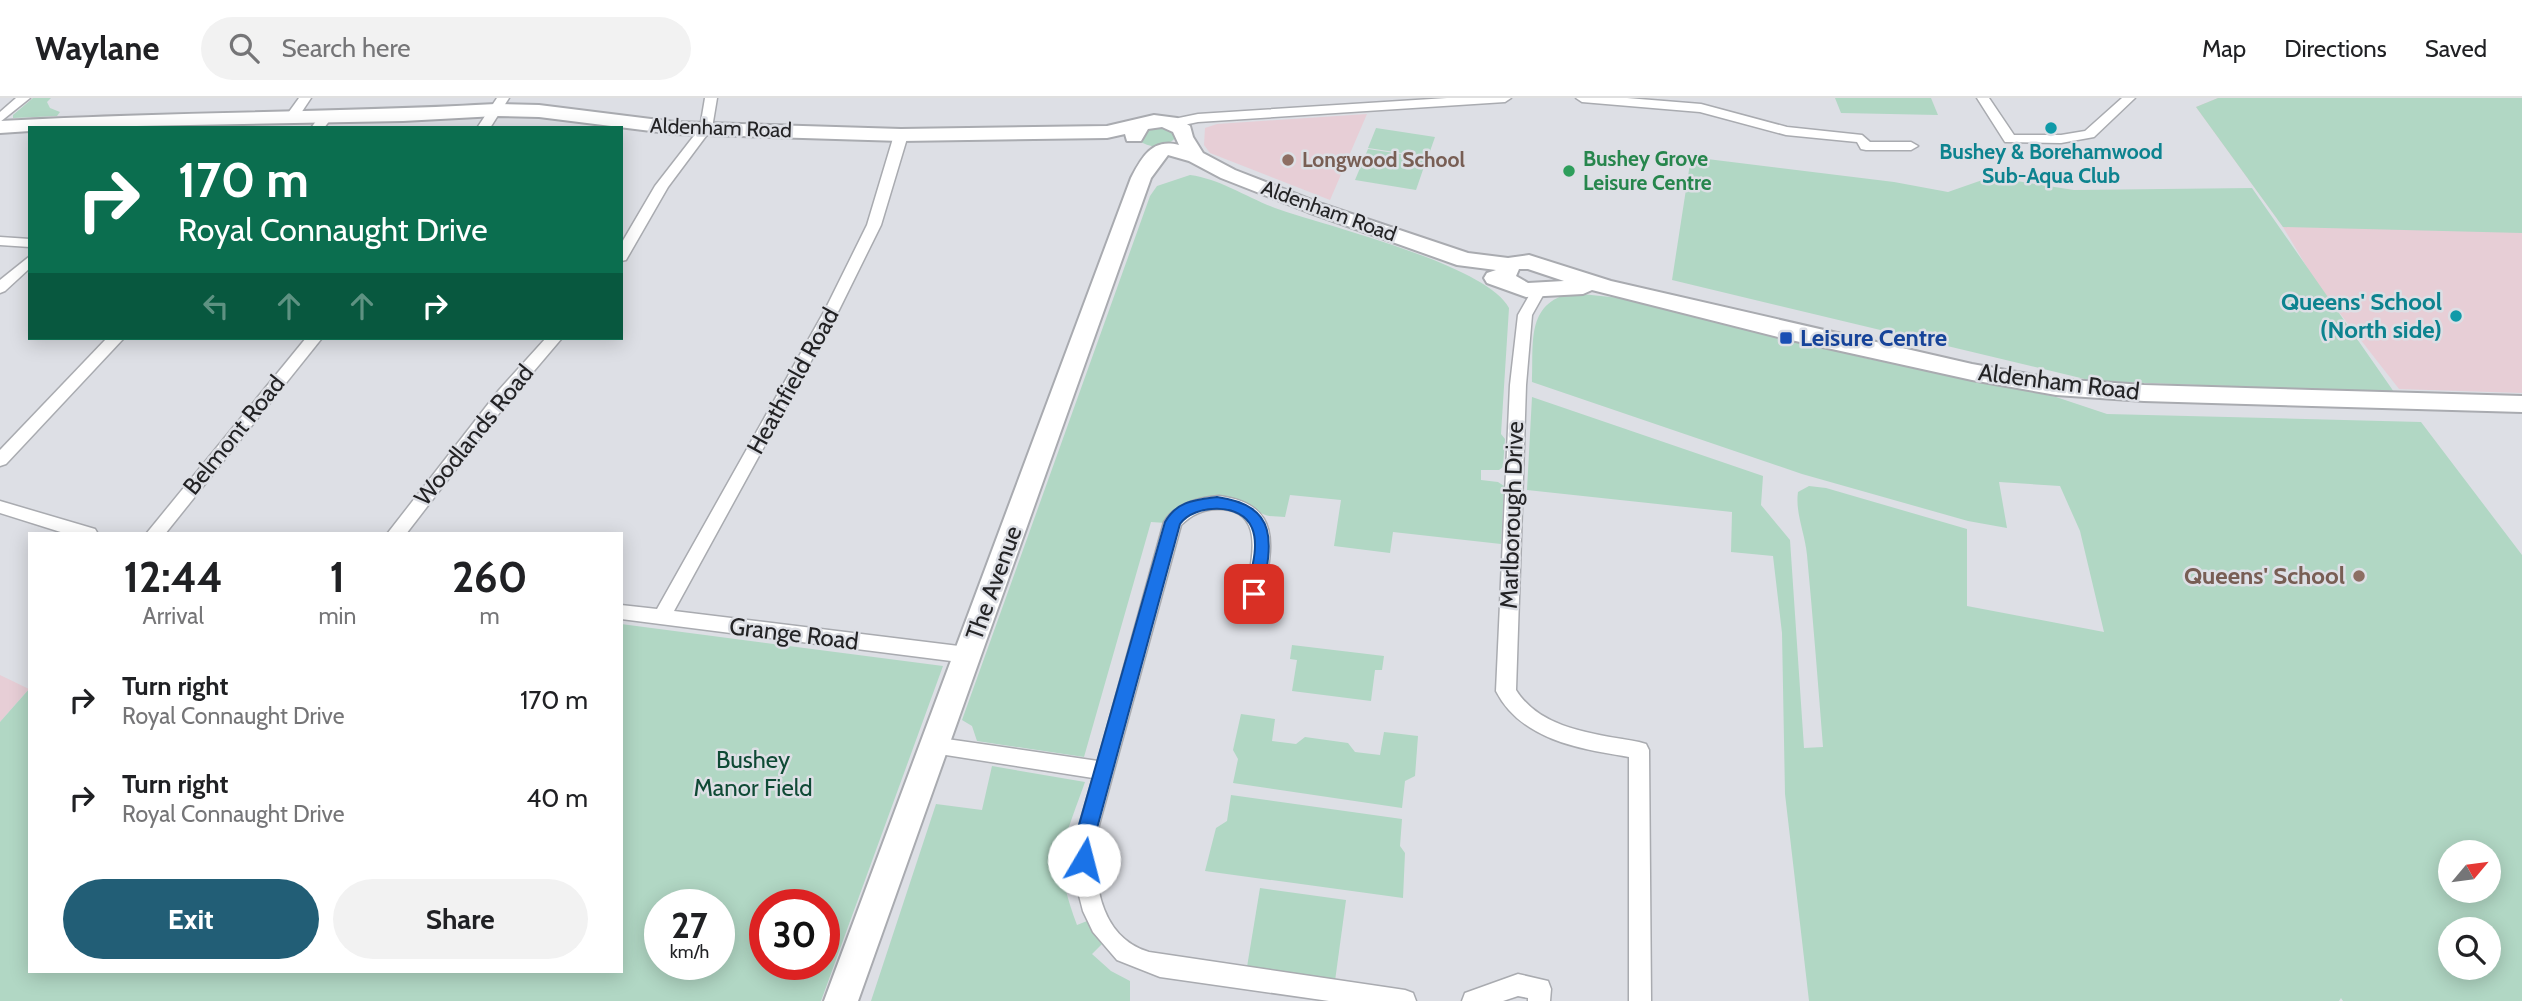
<!DOCTYPE html>
<style>
:root{--surface:#fff;--page:#f2f2f2;--text:#202124;--muted:#757577;--line:#e0e0e0;--accent:#225e76}
body{margin:0;font-family:Cabin,sans-serif;background:var(--page);color:var(--text);height:100vh;display:flex;flex-direction:column;font-size:26px;white-space:nowrap}
*{box-sizing:border-box;margin:0}
p{font-size:23px;color:var(--muted)}
.icon{flex:none;width:38px;height:38px;fill:none;stroke:currentColor;stroke-width:2;stroke-linecap:round;stroke-linejoin:round}
.map{position:relative;flex:1;overflow:hidden}
.side{position:absolute;left:28px;top:434px;width:595px;height:441px;display:flex;flex-direction:column;background:var(--surface);border-radius:0px;box-shadow:0 4px 18px #0003}
.side>*{flex:none}
.banner{position:absolute;left:28px;top:28px;width:595px;height:214px;border-radius:0px;box-shadow:0 4px 18px #0003;background:#0b6e4f;color:#fff;overflow:hidden}
.needle{width:46px;rotate:61deg}
.buttons{position:absolute;left:2438px;top:742px;display:grid;gap:14px}
.buttons a{display:grid;place-items:center;width:63px;height:63px;border-radius:50%;background:var(--surface);box-shadow:0 4px 18px #0003;font-size:35px}
.speed{position:absolute;left:644px;top:791px;display:flex;gap:14px;font-size:35px;font-weight:700;text-align:center}
.speed>*{display:grid;place-content:center;width:91px;height:91px;border-radius:50%;background:var(--surface);box-shadow:0 4px 18px #0003;line-height:1}
.speed small{font-size:18px;font-weight:400}
.speed .limit{border:10px solid #d22;background:#fff;color:#111}
.pin{position:absolute;display:grid;place-items:center;width:60px;height:60px;color:#fff;margin:-30px;border-radius:14px;box-shadow:0 4px 10px #0006}
.me{position:absolute;width:77px;margin:-38px;rotate:8deg;stroke-linejoin:round;filter:drop-shadow(0 0 5px #0008)}
.turn{display:flex;align-items:center;gap:24px;height:147px;padding:0 35px;font-size:32px}
.turn .icon{width:91px;height:91px;stroke-width:2.5}
.turn b{display:block;font-size:49px;line-height:60px}
.lanes{display:flex;align-items:center;height:66px;padding:0 35px;background:#0003;justify-content:center;gap:35px;direction:ltr}
.lanes .off{opacity:.35}
.eta{display:flex;justify-content:space-evenly;align-items:center;height:119px;text-align:center}
.eta b{font-size:42px;font-weight:700;line-height:49px}
.button{display:flex;gap:14px;margin-top:auto;padding:14px 35px}
.button a{flex:1;height:80px;border-radius:42px;background:var(--accent);color:#fff;font-size:28px;font-weight:700;line-height:80px;text-align:center}
.button a+a{background:var(--page);color:var(--text)}
ul{padding:0;list-style:none}
li{display:flex;align-items:center;gap:21px;height:98px;padding:0 35px}
li div{flex:1}
li b{display:block;font-size:26px}
li em{font-style:normal}
header{display:flex;align-items:center;gap:42px;box-sizing:border-box;height:98px;padding:0 35px;background:var(--surface);border-bottom:2px solid var(--line)}
header strong{font-size:33px}
nav{display:flex;gap:38px;margin-inline-start:auto;font-size:24px}
.search{width:490px;height:63px;background:var(--page);display:flex;align-items:center;gap:18px;box-sizing:border-box;padding:0 24px;border-radius:38px;color:var(--muted);font-size:26px}
.map>svg:first-child{display:block}
</style>
<header>
<strong>Waylane</strong>
<div class="search"><svg class="icon" aria-label="search" viewBox="0 0 24 24"><circle cx="10" cy="10" r="6"/><path d="M15 15l6 6"/></svg>Search here</div>
<nav><a>Map</a><a>Directions</a><a>Saved</a></nav>
</header>
<div class="map">
<svg width="2522" height="903" viewBox="0 0 2522 903">
<rect width="100%" height="100%" fill="#dddfe5"/>
<!-- education -->
<g fill="#e7ced6">
<path d="M 2218,0 L 2522,0 L 2522,295 L 2399,291 L 2317,186 L 2283,129 L 2196,9 Z"/>
<path d="M 1367,16 L 1330,102 L 1210,55 L 1204,47 L 1205,30 L 1217,26 Z"/>
<path d="M 0,577 L 29,591 L 0,624 Z"/>
</g>
<!-- green -->
<g fill="#b1d7c4" fill-rule="evenodd">
<path d="M 33,0 L 51,0 L 47,4 L 50,10 L 60,14 L 57,18 L 13,20 L 13,17 Z"/>
<path d="M 1835,0 L 1931,0 L 1938,17 L 1841,15 Z"/>
<path d="M 2218,0 L 2522,0 L 2522,135 L 2283,129 L 2196,9 Z"/>
<path d="M 1147,28 L 1172,30 L 1176,39 C 1166,51 1150,51 1138,42 Z"/>
<path d="M 1376,30 L 1435,39 L 1428,59 L 1368,50 Z"/>
<path d="M 1368,51 L 1427,60 L 1416,92 L 1355,82 Z"/>
<path d="M 1691,59 L 1894,84 L 1948,94 L 1991,79 L 2074,92 L 2252,90 L 2394,294 L 2093,283 L 1672,182 Z"/>
<path d="M 1190,77 C 1220,81 1246,99 1275,110 C 1325,128 1486,166 1509,210 L 1501,336 L 1505,341 L 1503,369 L 1499,372 L 1481,372 L 1481,382 L 1498,384 L 1504,388 L 1501,446 L 1393,434 L 1390,455 L 1334,448 L 1341,402 L 1290,397 L 1285,419 C 1278,418 1268,419 1263,416 C 1250,411 1243,401 1228,399 C 1205,396 1175,403 1166,425 L 1151,424 L 1084,659 L 977,643 L 972,628 L 962,622 L 1150,98 L 1157,88 Z"/>
<path d="M 1572,195 L 1620,200 L 1869,261 L 2056,299 L 2107,316 L 2421,324 L 2522,457 L 2522,903 L 2343,903 L 2341,900 L 2339,903 L 1809,903 L 1785,696 L 1782,535 L 1773,458 L 1731,454 L 1732,414 L 1527,392 L 1532,299 L 1763,378 L 1761,407 L 1790,442 L 1804,650 L 1823,649 C 1818,585 1813,521 1807,457 C 1805,435 1795,415 1798,394 L 1809,388 L 1826,390 L 1967,431 L 1967,508 L 2104,534 L 2080,433 L 2060,388 L 1999,384 L 2007,430 L 1968,423 L 1802,376 L 1532,284 C 1534,246 1525,205 1572,195 ZM 2450,754 L 2488,754 L 2488,793 L 2450,793 ZM 2450,831 L 2488,831 L 2488,870 L 2450,870 Z"/>
<path d="M 621,526 L 943,568 L 821,903 L 0,903 L 0,624 L 30,590 L 30,873 L 621,873 ZM 660,807 L 719,807 L 719,866 L 660,866 ZM 765,807 L 824,807 L 824,866 L 765,866 Z"/>
<path d="M 1292,547 L 1384,558 L 1382,572 L 1375,572 L 1371,603 L 1292,593 L 1297,562 L 1290,561 Z"/>
<path d="M 1241,616 L 1275,621 L 1272,643 L 1296,646 L 1305,639 L 1348,645 L 1355,654 L 1380,657 L 1384,634 L 1418,638 L 1415,678 L 1405,683 L 1402,710 L 1233,685 L 1238,661 L 1233,652 Z"/>
<path d="M 992,668 L 1085,684 C 1062,749 1052,760 1077,827 L 1092,821 L 1104,844 L 1092,856 L 1111,873 L 1130,883 L 1130,903 L 871,903 L 936,706 L 982,712 Z"/>
<path d="M 1231,697 L 1402,721 L 1400,748 L 1405,755 L 1403,800 L 1205,773 L 1216,730 L 1227,723 Z"/>
<path d="M 1260,790 L 1346,802 L 1335,883 L 1247,869 Z"/>
</g>
<g fill="none" stroke-linecap="round" stroke-linejoin="round">
<!-- street casing -->
<g stroke="#a9abb0" stroke-width="3">
<g id="street">
<path d="M 16,0 L 30,0 L 0,24 L 0,14 Z"/>
<path d="M 299,0 L 311,0 L 297,21 L 287,21 L 286,18 Z"/>
<path d="M 497,0 L 509,0 L 490,30 L 477,30 Z"/>
<path d="M 705,0 L 717,0 L 712,30 L 668,89 L 626,162 L 621,163 L 621,146 L 655,88 L 700,30 Z"/>
<path d="M 1447,0 L 1511,0 L 1505,4 L 1198,24 L 1174,29 L 1168,25 L 1169,22 L 1198,16 Z"/>
<path d="M 1576,0 L 1627,0 L 1701,6 L 1787,29 L 1862,37 L 1870,44 L 1911,44 L 1918,48 L 1911,52 L 1866,52 L 1861,51 L 1857,44 L 1786,37 L 1700,14 L 1582,4 Z"/>
<path d="M 1977,0 L 1989,0 L 2014,37 L 2061,37 L 2085,33 L 2122,0 L 2135,0 L 2094,39 L 2061,45 L 2005,44 Z"/>
<path d="M 327,14 L 333,18 L 324,30 L 311,30 L 322,15 Z"/>
<path d="M 901,33 L 908,37 L 881,127 L 839,212 L 674,513 L 967,549 L 974,552 L 976,557 L 974,562 L 967,565 L 621,521 L 621,507 L 657,511 L 825,212 L 867,127 L 894,37 Z"/>
<path d="M 0,139 L 30,141 L 30,149 L 0,147 Z"/>
<path d="M 30,158 L 30,170 L 5,193 L 0,195 L 0,182 Z"/>
<path d="M 1539,187 L 1546,192 L 1532,217 L 1526,287 L 1516,592 C 1541,632 1596,636 1639,644 L 1646,646 L 1649,652 L 1651,903 L 1629,903 L 1629,659 C 1580,651 1521,642 1496,593 L 1510,287 L 1518,217 L 1534,189 Z"/>
<path d="M 107,240 L 124,240 L 6,366 L 0,368 L 0,352 Z"/>
<path d="M 306,240 L 322,240 L 165,436 L 146,436 Z"/>
<path d="M 546,240 L 562,240 L 511,300 L 406,436 L 387,436 L 499,292 Z"/>
<path d="M 1219,398 C 1282,406 1273,448 1263,496 L 1260,501 L 1248,501 L 1245,496 C 1251,466 1267,413 1221,411 C 1205,410 1192,416 1181,427 L 1099,727 C 1091,774 1096,838 1149,854 L 1405,892 L 1413,895 L 1416,903 L 1329,903 L 1160,879 L 1117,862 L 1093,834 L 1083,813 L 1075,782 L 1077,735 L 1093,680 L 933,655 L 926,653 L 923,647 L 926,641 L 933,639 L 1098,663 L 1164,424 C 1176,405 1198,400 1219,398 Z"/>
<path d="M 0,403 L 95,431 L 98,436 L 67,436 L 0,415 Z"/>
<path d="M 1518,876 L 1548,883 L 1551,891 L 1550,903 L 1528,903 L 1528,900 L 1518,898 L 1503,903 L 1462,903 L 1465,895 Z"/>
</g>
</g>
<!-- secondary casing -->
<g stroke="#a9abb0" stroke-width="4">
<path id="secondary" d="M 496,6 L 539,7 L 675,24 L 901,31 L 1107,28 L 1154,17 L 1177,20 L 1190,28 L 1193,39 L 1203,55 L 1235,72 L 1322,106 L 1468,155 L 1508,160 L 1529,157 L 1611,183 L 1972,266 L 2056,281 L 2144,287 L 2522,298 L 2522,314 L 2144,303 L 2056,297 L 1972,282 L 1782,240 L 1592,192 L 1583,196 L 1526,199 L 1487,185 L 1484,180 L 1487,175 L 1496,172 L 1457,167 L 1308,114 L 1221,80 L 1189,63 L 1168,57 L 1151,80 L 858,903 L 824,903 L 1131,80 C 1142,59 1152,40 1179,47 L 1173,34 L 1162,29 L 1148,31 L 1141,43 L 1127,43 L 1125,36 L 1107,40 L 901,43 L 675,36 L 539,19 L 496,18 L 403,23 L 30,30 L 30,33 L 0,35 L 0,23 C 165,14 331,15 496,6 ZM 1519,171 L 1528,171 L 1564,183 L 1528,185 L 1516,178 Z"/>
</g>
<!-- street -->
<use href="#street" fill="#fff" fill-rule="evenodd"/>
<!-- secondary -->
<use href="#secondary" fill="#fff" fill-rule="evenodd"/>
</g>
<!-- route -->
<path fill="#1a73e8" stroke="#114b97" stroke-width="2" d="M 1217,399 C 1280,408 1272,445 1262,496 L 1254,502 L 1246,496 C 1250,476 1260,449 1252,430 C 1242,404 1194,406 1180,426 L 1096,734 L 1090,768 L 1084,770 L 1077,768 L 1074,762 L 1077,734 L 1165,424 C 1177,403 1194,402 1217,399 Z"/>
<!-- markers -->
<g fill="#0f9aa8" stroke="#dddfe5" stroke-width="2.5">
<circle cx="2051" cy="30" r="7"/>
<circle cx="2456" cy="218" r="7"/>
</g>
<g fill="#8d6e63" stroke="#dddfe5" stroke-width="2.5">
<circle cx="1288" cy="62" r="7"/>
<circle cx="2359" cy="478" r="7"/>
</g>
<circle fill="#2e9e5b" stroke="#dddfe5" stroke-width="2.5" cx="1569" cy="73" r="7"/>
<rect fill="#1a4fb4" stroke="#dddfe5" stroke-width="2.5" x="1779" y="233" width="14" height="14" rx="3.5"/>
<g text-anchor="middle" stroke-width="5" stroke-linejoin="round" paint-order="stroke">
<!-- far-street labels -->
<g font-size="21" fill="#232325" stroke="#dddfe5">
<text transform="translate(721 30) rotate(2)" y="7">Aldenham Road</text>
<text transform="translate(1329 113) rotate(20)" y="7">Aldenham Road</text>
</g>
<!-- far-culture labels -->
<g font-size="21" font-weight="bold" fill="#0d838f" stroke="#dddfe5">
<text x="2051" y="61">Bushey &amp; Borehamwood<tspan x="2051" dy="24">Sub-Aqua Club</tspan></text>
</g>
<!-- far-leisure labels -->
<g font-size="21" font-weight="bold" fill="#27864d" stroke="#dddfe5" text-anchor="start">
<text x="1583" y="68">Bushey Grove<tspan x="1583" dy="24">Leisure Centre</tspan></text>
</g>
<!-- far-education labels -->
<g font-size="21" font-weight="bold" fill="#785e54" stroke="#dddfe5" text-anchor="start">
<text x="1302" y="69">Longwood School</text>
</g>
<!-- culture labels -->
<g font-size="24" font-weight="bold" fill="#0d838f" stroke="#dddfe5" text-anchor="end">
<text x="2442" y="212">Queens' School<tspan x="2442" dy="28">(North side)</tspan></text>
</g>
<!-- transit labels -->
<g font-size="24" font-weight="bold" fill="#164399" stroke="#dddfe5" text-anchor="start">
<text x="1800" y="248">Leisure Centre</text>
</g>
<!-- street labels -->
<g font-size="24" fill="#232325" stroke="#dddfe5">
<text transform="translate(793 283) rotate(-61)" y="8">Heathfield Road</text>
<text transform="translate(2059 284) rotate(7)" y="8">Aldenham Road</text>
<text transform="translate(234 337) rotate(-51)" y="8">Belmont Road</text>
<text transform="translate(474 337) rotate(-51)" y="8">Woodlands Road</text>
<text transform="translate(1512 417) rotate(-88)" y="8">Marlborough Drive</text>
<text transform="translate(994 485) rotate(-70)" y="8">The Avenue</text>
<text transform="translate(794 536) rotate(7)" y="8">Grange Road</text>
</g>
<!-- education labels -->
<g font-size="24" font-weight="bold" fill="#785e54" stroke="#dddfe5" text-anchor="end">
<text x="2345" y="486">Queens' School</text>
</g>
<!-- park labels -->
<g font-size="24" fill="#0f4a35" stroke="#dddfe5">
<text x="753" y="670">Bushey<tspan x="753" dy="28">Manor Field</tspan></text>
</g>
</g>
</svg>
<div class="buttons">
<a><svg class="needle" viewBox="-14 -14 28 28"><path d="M0-13l5 13h-10z" fill="#e53935"/><path d="M0 13l5-13h-10z" fill="#757577"/></svg></a>
<a><svg class="icon" aria-label="search" viewBox="0 0 24 24"><circle cx="10" cy="10" r="6"/><path d="M15 15l6 6"/></svg></a>
</div>
<div class="speed"><div>27<small>km/h</small></div><div class="limit">30</div></div>
<div class="pin" style="left:1254px;top:496px;background:#d93025"><svg class="icon" aria-label="arrive" viewBox="0 0 24 24"><path d="M6 21V4h12l-3 4 3 4H6"/></svg></div>
<svg class="me" style="left:1084px;top:762px" viewBox="-20 -20 40 40"><circle r="19" fill="#fff"/><path d="M0-13L10 11 0 6-10 11z" fill="#1a73e8"/></svg>
<div class="banner">
<div class="turn"><svg class="icon" aria-label="right" viewBox="0 0 24 24"><path d="M7 20v-9h11M14 6l5 5-5 5"/></svg><div><b>170 m</b>Royal Connaught Drive</div></div>
<div class="lanes"><svg class="icon off" aria-label="left" viewBox="0 0 24 24"><path d="M17 20v-9H6M10 6l-5 5 5 5"/></svg><svg class="icon off" aria-label="ahead" viewBox="0 0 24 24"><path d="M12 20V5M6 11l6-6 6 6"/></svg><svg class="icon off" aria-label="ahead" viewBox="0 0 24 24"><path d="M12 20V5M6 11l6-6 6 6"/></svg><svg class="icon" aria-label="right" viewBox="0 0 24 24"><path d="M7 20v-9h11M14 6l5 5-5 5"/></svg></div>
</div>
<section class="side">
<div class="eta">
<div><b>12:44</b><p>Arrival</p></div>
<div><b>1</b><p>min</p></div>
<div><b>260</b><p>m</p></div>
</div>
<ul>
<li><svg class="icon" aria-label="right" viewBox="0 0 24 24"><path d="M7 20v-9h11M14 6l5 5-5 5"/></svg><div><b>Turn right</b><p>Royal Connaught Drive</p></div><em>170 m</em></li>
<li><svg class="icon" aria-label="right" viewBox="0 0 24 24"><path d="M7 20v-9h11M14 6l5 5-5 5"/></svg><div><b>Turn right</b><p>Royal Connaught Drive</p></div><em>40 m</em></li>
</ul>
<div class="button"><a>Exit</a><a>Share</a></div>
</section>
</div>
